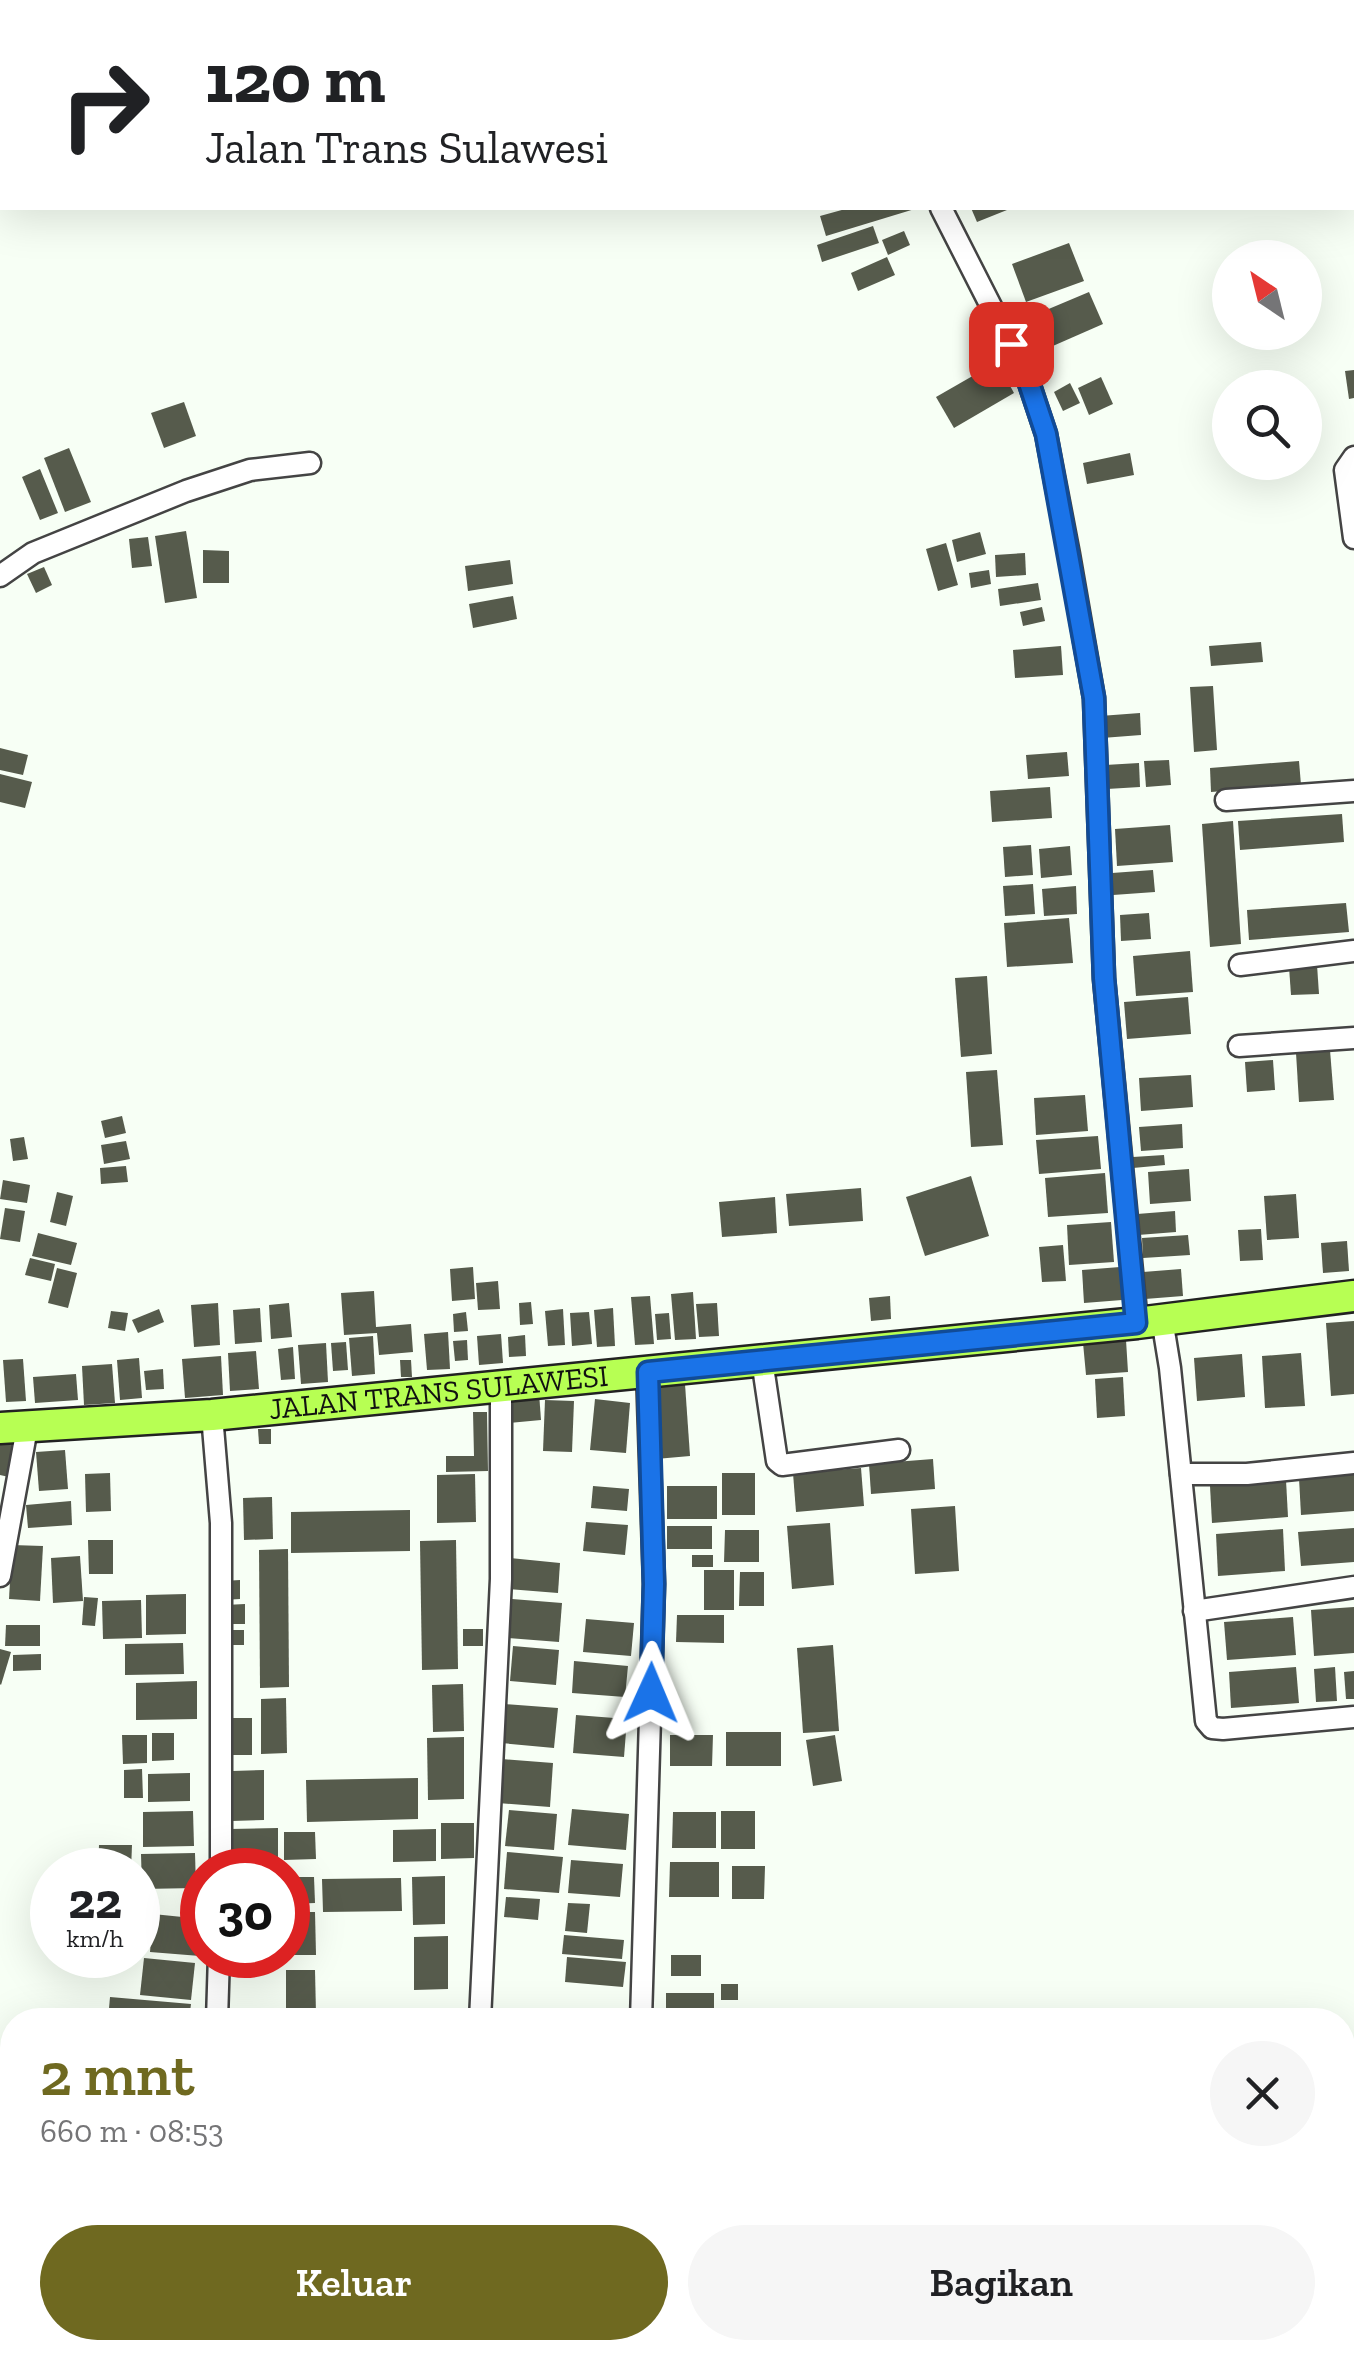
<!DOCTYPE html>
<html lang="id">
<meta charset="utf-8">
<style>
:root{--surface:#fff;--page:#f6f6f6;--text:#202124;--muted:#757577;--accent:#6f6920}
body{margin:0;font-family:"Zilla Slab",serif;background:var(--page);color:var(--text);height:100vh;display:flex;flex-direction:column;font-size:38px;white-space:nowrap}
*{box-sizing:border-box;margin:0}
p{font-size:32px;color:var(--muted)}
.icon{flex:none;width:55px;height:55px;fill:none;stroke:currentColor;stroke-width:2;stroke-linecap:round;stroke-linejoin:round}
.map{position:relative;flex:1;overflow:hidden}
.drawer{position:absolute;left:0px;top:2008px;width:1355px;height:352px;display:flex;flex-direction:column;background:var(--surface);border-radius:40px 40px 0 0;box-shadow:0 10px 40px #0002}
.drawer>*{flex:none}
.hud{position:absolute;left:0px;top:0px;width:1355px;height:210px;box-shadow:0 10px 40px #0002;background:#fff;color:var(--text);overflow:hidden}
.needle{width:65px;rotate:325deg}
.controls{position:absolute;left:1212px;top:240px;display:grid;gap:20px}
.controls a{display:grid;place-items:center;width:110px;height:110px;border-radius:50%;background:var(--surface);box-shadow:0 10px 40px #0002;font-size:50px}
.speed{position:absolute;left:30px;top:1848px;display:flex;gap:20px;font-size:50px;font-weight:700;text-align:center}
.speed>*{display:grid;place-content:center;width:130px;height:130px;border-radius:50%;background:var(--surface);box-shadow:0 10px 40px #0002;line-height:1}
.speed small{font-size:25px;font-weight:400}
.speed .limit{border:15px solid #d22;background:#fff;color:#111}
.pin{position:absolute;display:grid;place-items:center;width:85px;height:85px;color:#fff;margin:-42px;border-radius:20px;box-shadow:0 5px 15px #0006}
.me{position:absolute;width:110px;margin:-55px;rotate:1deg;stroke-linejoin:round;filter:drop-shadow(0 0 8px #0008)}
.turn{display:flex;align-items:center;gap:35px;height:210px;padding:0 40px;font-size:45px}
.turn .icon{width:130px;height:130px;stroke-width:2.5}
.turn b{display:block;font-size:70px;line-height:85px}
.round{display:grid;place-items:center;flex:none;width:105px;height:105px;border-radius:52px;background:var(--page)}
.summary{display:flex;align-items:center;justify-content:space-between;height:170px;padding:0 40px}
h1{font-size:60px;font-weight:600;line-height:75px;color:var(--accent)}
.button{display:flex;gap:20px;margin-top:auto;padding:20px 40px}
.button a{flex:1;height:115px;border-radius:60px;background:var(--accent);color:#fff;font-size:40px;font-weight:600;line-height:115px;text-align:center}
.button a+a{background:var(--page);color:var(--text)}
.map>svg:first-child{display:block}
</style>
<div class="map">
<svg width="1354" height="2359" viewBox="0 0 1354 2359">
<rect width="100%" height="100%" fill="#f7fff5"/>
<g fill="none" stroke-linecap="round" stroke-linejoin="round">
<!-- river -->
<g stroke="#ccb4fb" stroke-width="32">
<path d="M 1342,2144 L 1354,2140"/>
<path d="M 1148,2359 L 1156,2348"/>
</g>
</g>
<!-- building -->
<g fill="#565b4c">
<path d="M 849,208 L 918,208 L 826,236 L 820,216 Z"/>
<path d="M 971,208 L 1012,208 L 977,222 Z"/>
<path d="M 873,226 L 879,243 L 822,262 L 817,245 Z"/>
<path d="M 904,231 L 910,245 L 888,255 L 882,240 Z"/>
<path d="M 1069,243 L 1084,281 L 1026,302 L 1012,264 Z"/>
<path d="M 887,257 L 895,275 L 858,291 L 851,273 Z"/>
<path d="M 1089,292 L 1103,324 L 1046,349 L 1032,316 Z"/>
<path d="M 997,362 L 1014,393 L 954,428 L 936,397 Z"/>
<path d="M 1354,370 L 1354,398 L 1349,399 L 1345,371 Z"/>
<path d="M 1101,377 L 1113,404 L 1089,415 L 1078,388 Z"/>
<path d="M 1070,383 L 1080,403 L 1063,411 L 1054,392 Z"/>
<path d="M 184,402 L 196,436 L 164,448 L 151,413 Z"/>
<path d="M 69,448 L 91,502 L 65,512 L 44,458 Z"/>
<path d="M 1130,453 L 1134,475 L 1087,484 L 1083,463 Z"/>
<path d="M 40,469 L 58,513 L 40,520 L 22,477 Z"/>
<path d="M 186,531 L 197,598 L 165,603 L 155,536 Z"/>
<path d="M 980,532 L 986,554 L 957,562 L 952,540 Z"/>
<path d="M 148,537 L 152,566 L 132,568 L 129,539 Z"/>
<path d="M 946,543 L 958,585 L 938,591 L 926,549 Z"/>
<path d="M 203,550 L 229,551 L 229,583 L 203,583 Z"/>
<path d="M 1025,553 L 1026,575 L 996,577 L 995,555 Z"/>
<path d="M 510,560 L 513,584 L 468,591 L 465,566 Z"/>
<path d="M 44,567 L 52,585 L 36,593 L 27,574 Z"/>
<path d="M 989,570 L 991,584 L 971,588 L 969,573 Z"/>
<path d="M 1038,583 L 1041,600 L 1000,606 L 998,589 Z"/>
<path d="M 513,596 L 517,619 L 473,628 L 469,604 Z"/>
<path d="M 1042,607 L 1045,621 L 1023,626 L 1020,612 Z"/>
<path d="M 1261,642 L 1263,662 L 1211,666 L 1209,646 Z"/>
<path d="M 1061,646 L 1063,675 L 1015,678 L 1013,650 Z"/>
<path d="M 1213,686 L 1217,750 L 1194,752 L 1190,687 Z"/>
<path d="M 1140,713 L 1141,735 L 1102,738 L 1100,716 Z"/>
<path d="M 0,748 L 28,755 L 23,775 L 0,770 Z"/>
<path d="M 1067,752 L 1069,776 L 1028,779 L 1026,755 Z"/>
<path d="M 1169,760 L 1171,785 L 1146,787 L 1144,761 Z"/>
<path d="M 1299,761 L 1301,785 L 1211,792 L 1210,768 Z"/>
<path d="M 1139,763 L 1140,787 L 1107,789 L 1105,765 Z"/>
<path d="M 0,774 L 32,782 L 25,808 L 0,802 Z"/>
<path d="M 1050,787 L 1052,818 L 992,822 L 990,791 Z"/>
<path d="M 1342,814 L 1344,842 L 1240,850 L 1238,821 Z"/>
<path d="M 1233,821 L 1241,944 L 1210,947 L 1202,824 Z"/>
<path d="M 1170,825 L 1173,862 L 1117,866 L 1115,829 Z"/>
<path d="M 1031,845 L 1033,875 L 1005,877 L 1003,847 Z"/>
<path d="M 1070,846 L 1072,875 L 1041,878 L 1039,849 Z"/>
<path d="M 1153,870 L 1155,892 L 1113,895 L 1112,873 Z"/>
<path d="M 1033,884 L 1035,914 L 1005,916 L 1003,886 Z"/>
<path d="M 1076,886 L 1077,914 L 1044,916 L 1042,889 Z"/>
<path d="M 1346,903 L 1349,932 L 1249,940 L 1247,910 Z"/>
<path d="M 1149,913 L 1151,939 L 1121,941 L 1120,915 Z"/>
<path d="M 1069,918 L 1073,963 L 1007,967 L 1004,923 Z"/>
<path d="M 1190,951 L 1193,992 L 1136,996 L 1133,956 Z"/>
<path d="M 1317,965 L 1319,994 L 1291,995 L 1289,967 Z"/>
<path d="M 987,976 L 992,1054 L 961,1057 L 955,978 Z"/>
<path d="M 1188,997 L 1191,1034 L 1127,1039 L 1124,1002 Z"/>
<path d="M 1330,1050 L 1334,1100 L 1299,1102 L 1296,1053 Z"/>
<path d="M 1273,1060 L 1275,1090 L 1247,1092 L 1245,1062 Z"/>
<path d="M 997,1070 L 1003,1145 L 971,1147 L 966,1072 Z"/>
<path d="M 1191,1075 L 1193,1107 L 1141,1111 L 1139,1078 Z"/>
<path d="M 1085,1095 L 1088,1131 L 1036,1135 L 1034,1098 Z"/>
<path d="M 122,1116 L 126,1133 L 105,1138 L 101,1121 Z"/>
<path d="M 1182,1124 L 1183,1148 L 1141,1151 L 1139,1127 Z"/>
<path d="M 1098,1136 L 1101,1169 L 1039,1174 L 1036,1140 Z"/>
<path d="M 24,1137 L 28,1159 L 13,1161 L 10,1139 Z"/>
<path d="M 126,1141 L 130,1159 L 104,1164 L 101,1145 Z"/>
<path d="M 1164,1155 L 1165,1165 L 1133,1168 L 1133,1157 Z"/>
<path d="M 126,1166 L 128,1182 L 101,1184 L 100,1168 Z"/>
<path d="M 1189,1169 L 1191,1201 L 1150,1204 L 1148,1172 Z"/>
<path d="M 1105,1173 L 1108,1213 L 1048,1217 L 1045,1178 Z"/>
<path d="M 971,1176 L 989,1236 L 925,1256 L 906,1197 Z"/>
<path d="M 3,1180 L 30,1185 L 27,1203 L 0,1199 Z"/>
<path d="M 861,1188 L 863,1221 L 789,1226 L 786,1194 Z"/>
<path d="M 57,1192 L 73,1196 L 66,1226 L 50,1222 Z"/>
<path d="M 1296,1194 L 1299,1238 L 1267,1240 L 1264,1196 Z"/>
<path d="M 775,1197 L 777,1233 L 722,1237 L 719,1202 Z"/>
<path d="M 5,1208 L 25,1211 L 20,1242 L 0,1239 Z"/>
<path d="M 1175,1211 L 1176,1232 L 1138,1235 L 1137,1214 Z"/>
<path d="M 1111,1222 L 1114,1262 L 1069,1265 L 1067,1225 Z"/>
<path d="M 1261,1229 L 1263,1260 L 1240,1261 L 1238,1230 Z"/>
<path d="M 38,1233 L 77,1243 L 71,1265 L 32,1256 Z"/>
<path d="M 1188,1235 L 1190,1255 L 1143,1258 L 1142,1238 Z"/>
<path d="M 1347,1241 L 1349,1271 L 1323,1273 L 1321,1243 Z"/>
<path d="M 1063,1245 L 1066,1281 L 1042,1282 L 1039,1247 Z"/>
<path d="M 30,1258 L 55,1264 L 51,1281 L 25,1275 Z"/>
<path d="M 473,1267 L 475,1299 L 452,1301 L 450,1269 Z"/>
<path d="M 1120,1267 L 1122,1300 L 1084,1303 L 1082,1270 Z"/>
<path d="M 57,1268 L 77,1273 L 68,1308 L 48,1303 Z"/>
<path d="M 1181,1269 L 1183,1296 L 1145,1299 L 1143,1272 Z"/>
<path d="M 498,1281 L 500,1309 L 478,1310 L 476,1283 Z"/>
<path d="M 374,1291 L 376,1327 L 411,1324 L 413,1352 L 379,1355 L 377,1333 L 344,1335 L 341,1293 Z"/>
<path d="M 693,1292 L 696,1339 L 675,1340 L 671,1294 Z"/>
<path d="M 650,1296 L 654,1344 L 635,1345 L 631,1297 Z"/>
<path d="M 890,1296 L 891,1319 L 871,1321 L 869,1298 Z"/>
<path d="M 531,1302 L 533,1324 L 520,1325 L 519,1303 Z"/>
<path d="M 218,1303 L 220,1345 L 194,1347 L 191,1305 Z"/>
<path d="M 289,1303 L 292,1337 L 271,1339 L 269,1305 Z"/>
<path d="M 717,1303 L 719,1336 L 699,1337 L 696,1304 Z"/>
<path d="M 260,1308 L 262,1342 L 235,1344 L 233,1310 Z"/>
<path d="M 613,1308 L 615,1346 L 597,1347 L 594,1310 Z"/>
<path d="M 159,1309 L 164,1322 L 138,1333 L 132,1320 Z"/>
<path d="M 563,1309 L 565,1345 L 548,1346 L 545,1311 Z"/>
<path d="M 111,1311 L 128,1313 L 125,1331 L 108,1328 Z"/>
<path d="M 466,1312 L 468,1331 L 454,1332 L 453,1314 Z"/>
<path d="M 589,1312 L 592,1344 L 572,1346 L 570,1313 Z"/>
<path d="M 669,1313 L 671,1339 L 657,1340 L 655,1314 Z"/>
<path d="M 1354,1321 L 1354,1394 L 1331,1396 L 1326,1323 Z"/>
<path d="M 448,1332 L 450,1369 L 427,1370 L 424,1334 Z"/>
<path d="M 501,1334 L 503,1363 L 479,1365 L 477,1336 Z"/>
<path d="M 525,1335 L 526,1356 L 509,1357 L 508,1337 Z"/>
<path d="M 373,1336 L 375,1374 L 352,1376 L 349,1338 Z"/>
<path d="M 467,1340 L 468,1360 L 455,1361 L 453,1341 Z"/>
<path d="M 1126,1340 L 1128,1372 L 1086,1375 L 1083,1343 Z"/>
<path d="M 346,1342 L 348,1370 L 333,1371 L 331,1343 Z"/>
<path d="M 326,1343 L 328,1382 L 301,1384 L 298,1345 Z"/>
<path d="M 293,1347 L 295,1379 L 281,1380 L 278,1349 Z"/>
<path d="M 256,1351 L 259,1389 L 230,1391 L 228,1353 Z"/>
<path d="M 1301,1353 L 1305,1406 L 1265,1408 L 1262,1356 Z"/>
<path d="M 1242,1354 L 1245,1397 L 1197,1401 L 1194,1358 Z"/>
<path d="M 221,1356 L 223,1395 L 185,1398 L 182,1359 Z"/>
<path d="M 139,1358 L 142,1398 L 120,1400 L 117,1360 Z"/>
<path d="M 23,1359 L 26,1401 L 6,1402 L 3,1360 Z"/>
<path d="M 400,1360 L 411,1360 L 412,1377 L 401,1377 Z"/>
<path d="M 112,1364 L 115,1403 L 84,1405 L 82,1366 Z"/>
<path d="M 163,1369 L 164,1389 L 146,1390 L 144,1371 Z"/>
<path d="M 76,1374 L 78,1400 L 35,1403 L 33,1377 Z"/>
<path d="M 1123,1377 L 1125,1416 L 1097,1418 L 1095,1379 Z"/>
<path d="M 685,1384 L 690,1456 L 656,1459 L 651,1387 Z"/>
<path d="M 539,1393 L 541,1420 L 509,1423 L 508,1396 Z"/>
<path d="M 595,1399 L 630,1403 L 626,1453 L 590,1450 Z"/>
<path d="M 545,1400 L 574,1401 L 572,1452 L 543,1451 Z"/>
<path d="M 473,1412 L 487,1412 L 488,1471 L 446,1472 L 446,1456 L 474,1456 Z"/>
<path d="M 258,1429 L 271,1429 L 271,1444 L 259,1444 Z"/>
<path d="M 0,1437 L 15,1439 L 9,1477 L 0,1475 Z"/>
<path d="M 65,1450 L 68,1489 L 39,1491 L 36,1452 Z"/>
<path d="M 933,1459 L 935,1489 L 871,1494 L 869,1464 Z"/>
<path d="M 861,1468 L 864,1506 L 796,1512 L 793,1473 Z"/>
<path d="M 110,1473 L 111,1511 L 86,1512 L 85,1474 Z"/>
<rect x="722" y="1473" width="33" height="42"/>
<path d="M 475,1474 L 476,1522 L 437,1523 L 437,1475 Z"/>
<path d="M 1354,1474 L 1354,1511 L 1301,1515 L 1299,1478 Z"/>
<path d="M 1286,1480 L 1288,1517 L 1212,1523 L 1210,1486 Z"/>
<path d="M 593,1486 L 629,1489 L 627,1511 L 591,1508 Z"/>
<rect x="667" y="1486" width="50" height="33"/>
<path d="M 272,1497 L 273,1539 L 244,1540 L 243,1498 Z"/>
<path d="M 71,1501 L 72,1525 L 28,1528 L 26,1505 Z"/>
<path d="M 955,1506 L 959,1571 L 915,1574 L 911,1509 Z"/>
<path d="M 410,1510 L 410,1551 L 291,1553 L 291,1512 Z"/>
<path d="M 586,1522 L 628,1525 L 625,1555 L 583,1551 Z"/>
<path d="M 830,1523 L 834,1585 L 792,1589 L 787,1526 Z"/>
<rect x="667" y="1526" width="45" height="23"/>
<path d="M 1354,1528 L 1354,1562 L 1301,1566 L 1298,1532 Z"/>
<path d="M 1283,1529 L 1285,1571 L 1218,1576 L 1216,1534 Z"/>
<path d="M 725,1530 L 759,1530 L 759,1562 L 724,1562 Z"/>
<path d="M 88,1540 L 113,1540 L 113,1574 L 89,1574 Z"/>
<path d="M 456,1540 L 458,1669 L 422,1670 L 420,1541 Z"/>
<path d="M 12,1545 L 43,1546 L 40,1601 L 9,1599 Z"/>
<path d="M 288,1549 L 289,1687 L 260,1688 L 259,1550 Z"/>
<rect x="692" y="1555" width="21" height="12"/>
<path d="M 80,1556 L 83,1601 L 53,1603 L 51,1558 Z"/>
<path d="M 510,1558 L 560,1563 L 558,1593 L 507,1589 Z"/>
<rect x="704" y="1570" width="30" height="40"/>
<path d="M 740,1572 L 764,1572 L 764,1606 L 739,1606 Z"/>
<path d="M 240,1580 L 240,1599 L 223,1600 L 223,1581 Z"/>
<path d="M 186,1594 L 186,1634 L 146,1635 L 146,1595 Z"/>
<path d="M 84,1597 L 98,1598 L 95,1626 L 82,1625 Z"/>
<path d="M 512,1599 L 562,1603 L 559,1642 L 508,1638 Z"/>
<path d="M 141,1600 L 142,1638 L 103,1639 L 102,1601 Z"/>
<path d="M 245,1604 L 245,1624 L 225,1624 L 225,1605 Z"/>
<path d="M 1354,1607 L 1354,1653 L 1314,1656 L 1311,1610 Z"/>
<path d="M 677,1615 L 724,1615 L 724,1643 L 676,1642 Z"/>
<path d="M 1293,1617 L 1296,1655 L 1227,1660 L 1224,1622 Z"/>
<path d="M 586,1619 L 634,1623 L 631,1656 L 583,1652 Z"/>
<path d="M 6,1625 L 40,1625 L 40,1646 L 5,1646 Z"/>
<rect x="463" y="1629" width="20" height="17"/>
<rect x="225" y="1630" width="19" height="15"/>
<path d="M 183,1643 L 184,1674 L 125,1675 L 125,1644 Z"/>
<path d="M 833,1645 L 839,1731 L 803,1733 L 797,1648 Z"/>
<path d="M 513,1646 L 559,1650 L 556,1685 L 510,1681 Z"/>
<path d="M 0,1649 L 11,1652 L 1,1685 L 0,1684 Z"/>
<path d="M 41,1654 L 41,1670 L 13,1671 L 13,1655 Z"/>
<path d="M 574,1661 L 628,1666 L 625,1697 L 572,1693 Z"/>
<path d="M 1296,1667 L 1299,1703 L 1231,1708 L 1229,1672 Z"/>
<path d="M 1335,1667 L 1337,1701 L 1316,1702 L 1314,1669 Z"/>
<path d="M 1354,1671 L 1354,1699 L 1346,1699 L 1344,1672 Z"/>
<path d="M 197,1681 L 197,1719 L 136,1720 L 136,1683 Z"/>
<path d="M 463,1684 L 464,1731 L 433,1732 L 432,1685 Z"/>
<path d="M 286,1698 L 287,1753 L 261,1754 L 261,1699 Z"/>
<path d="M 505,1704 L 558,1708 L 554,1748 L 501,1743 Z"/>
<path d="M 576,1715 L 627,1719 L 624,1757 L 573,1753 Z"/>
<rect x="227" y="1718" width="25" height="37"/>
<rect x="726" y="1732" width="55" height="34"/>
<path d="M 152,1733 L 174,1733 L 174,1760 L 152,1761 Z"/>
<path d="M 122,1735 L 147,1735 L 147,1763 L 123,1764 Z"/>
<path d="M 670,1735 L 713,1735 L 712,1766 L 670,1766 Z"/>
<path d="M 835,1735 L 842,1781 L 813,1786 L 806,1740 Z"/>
<path d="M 464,1737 L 464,1799 L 428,1800 L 427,1738 Z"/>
<path d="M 502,1759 L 553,1763 L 550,1807 L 498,1803 Z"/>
<path d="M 142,1769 L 143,1798 L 124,1798 L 124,1770 Z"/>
<path d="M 264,1770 L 264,1820 L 232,1821 L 232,1771 Z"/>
<path d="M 190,1773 L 190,1801 L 148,1802 L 148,1774 Z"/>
<path d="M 418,1778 L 418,1819 L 307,1822 L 306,1780 Z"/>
<path d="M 572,1809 L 629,1814 L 626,1850 L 568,1845 Z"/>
<path d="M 509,1810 L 557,1814 L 554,1850 L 505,1846 Z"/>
<path d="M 193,1811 L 194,1846 L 143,1847 L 143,1812 Z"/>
<rect x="721" y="1811" width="34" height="38"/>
<path d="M 673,1812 L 716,1812 L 716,1848 L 672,1848 Z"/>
<path d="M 441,1823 L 474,1823 L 474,1858 L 441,1859 Z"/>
<path d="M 278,1828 L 278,1859 L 230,1860 L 230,1829 Z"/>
<path d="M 436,1829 L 436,1861 L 393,1862 L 393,1830 Z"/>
<path d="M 284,1832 L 315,1832 L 316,1859 L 284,1860 Z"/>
<path d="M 99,1845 L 132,1845 L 131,1870 L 98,1870 Z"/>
<path d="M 507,1852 L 563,1857 L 559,1893 L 504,1889 Z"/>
<path d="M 195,1853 L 196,1888 L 142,1889 L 141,1854 Z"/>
<path d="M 571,1860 L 623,1864 L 620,1897 L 568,1893 Z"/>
<path d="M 670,1862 L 719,1862 L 719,1897 L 669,1897 Z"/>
<path d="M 732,1866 L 765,1866 L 764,1899 L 732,1899 Z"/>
<path d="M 445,1876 L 445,1924 L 413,1925 L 412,1877 Z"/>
<path d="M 291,1877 L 314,1877 L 315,1903 L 291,1904 Z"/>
<path d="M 401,1878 L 402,1911 L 323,1912 L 322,1879 Z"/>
<path d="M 506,1897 L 540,1899 L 538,1920 L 504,1917 Z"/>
<path d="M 568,1903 L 590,1904 L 587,1933 L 565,1931 Z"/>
<path d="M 288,1912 L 315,1912 L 316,1955 L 288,1955 Z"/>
<path d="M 153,1914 L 202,1919 L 200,1956 L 150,1952 Z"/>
<path d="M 564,1935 L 624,1940 L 622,1959 L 562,1954 Z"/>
<path d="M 448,1936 L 448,1989 L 414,1990 L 414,1937 Z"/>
<rect x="231" y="1955" width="32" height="8"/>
<rect x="671" y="1955" width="30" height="21"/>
<path d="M 567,1957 L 626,1962 L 623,1987 L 565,1982 Z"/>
<path d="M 144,1958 L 195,1963 L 191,2000 L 140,1995 Z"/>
<path d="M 286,1970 L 315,1970 L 316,2014 L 286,2015 Z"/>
<rect x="721" y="1984" width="17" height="16"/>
<rect x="666" y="1993" width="48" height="27"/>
<path d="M 110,1997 L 191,2004 L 189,2020 L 108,2020 Z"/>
<path d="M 941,2348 L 967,2348 L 951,2359 Z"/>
</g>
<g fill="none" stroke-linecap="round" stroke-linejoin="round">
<!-- minor casing -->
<g stroke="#444" stroke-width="25">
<g id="minor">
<path d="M 941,208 L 1027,377 L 1046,434 L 1069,554 L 1094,698 L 1104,979 L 1137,1323"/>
<path d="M 1354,457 L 1345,470 L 1354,538"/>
<path d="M 0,576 L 33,553 L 186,491 L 250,470 L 310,463"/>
<path d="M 1226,800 L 1354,791"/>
<path d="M 1240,965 L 1354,951"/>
<path d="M 1239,1046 L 1354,1038"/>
<path d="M 1162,1319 L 1170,1368 L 1206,1721 L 1212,1728 L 1223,1729 L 1354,1717"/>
<path d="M 762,1360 L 777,1461 L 782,1465 L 899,1450"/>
<path d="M 212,1415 L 221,1523 L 221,1870"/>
<path d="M 1181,1474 L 1247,1474 L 1354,1463"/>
<path d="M 0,1576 L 27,1428"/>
<path d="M 1194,1611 L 1354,1587"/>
<path d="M 217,2020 L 219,1955"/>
<path d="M 480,2020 L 501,1579 L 501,1387"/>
<path d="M 641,2020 L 654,1584 L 647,1372"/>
<path d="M 121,2359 L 123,2348"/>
</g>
</g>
<!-- highway casing -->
<g stroke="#222" stroke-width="35">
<g id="highway">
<path id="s1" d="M 0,1428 L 212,1415 L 1137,1323 L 1354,1296"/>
</g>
</g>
<!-- minor -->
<use href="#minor" stroke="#fff" stroke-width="20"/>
<!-- highway -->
<use href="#highway" stroke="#b7ff53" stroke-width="30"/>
</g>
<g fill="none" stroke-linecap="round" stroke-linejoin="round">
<!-- route casing -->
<g stroke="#114b97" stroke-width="25">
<path id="route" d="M 651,1693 L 654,1584 L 648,1372 L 1136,1323 L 1104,978 L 1094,698 L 1046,434 L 1027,377 L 1011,344"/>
</g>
<!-- route -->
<use href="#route" stroke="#1a73e8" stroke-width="18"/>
</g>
<g text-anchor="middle" stroke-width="10" stroke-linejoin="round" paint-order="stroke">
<!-- street labels -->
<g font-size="30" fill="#111" stroke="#fff">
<text dy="10" stroke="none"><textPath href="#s1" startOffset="440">JALAN TRANS SULAWESI</textPath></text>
</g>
</g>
</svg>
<div class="controls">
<a><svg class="needle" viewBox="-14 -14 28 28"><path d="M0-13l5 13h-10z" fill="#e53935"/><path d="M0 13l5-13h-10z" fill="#757577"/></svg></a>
<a><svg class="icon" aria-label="search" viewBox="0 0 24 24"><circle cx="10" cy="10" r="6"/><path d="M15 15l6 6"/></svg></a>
</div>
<div class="speed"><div>22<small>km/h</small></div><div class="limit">30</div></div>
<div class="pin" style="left:1011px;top:344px;background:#d93025"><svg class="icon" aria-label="arrive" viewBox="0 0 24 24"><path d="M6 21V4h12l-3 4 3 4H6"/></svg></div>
<svg class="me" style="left:651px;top:1693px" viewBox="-20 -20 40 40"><path d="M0-17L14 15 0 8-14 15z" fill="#1a73e8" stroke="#fff" stroke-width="4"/></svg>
<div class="hud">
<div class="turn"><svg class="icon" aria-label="right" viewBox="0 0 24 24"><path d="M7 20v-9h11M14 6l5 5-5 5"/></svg><div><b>120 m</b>Jalan Trans Sulawesi</div></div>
</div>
<section class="drawer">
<div class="summary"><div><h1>2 mnt</h1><p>660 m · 08:53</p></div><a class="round"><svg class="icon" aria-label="close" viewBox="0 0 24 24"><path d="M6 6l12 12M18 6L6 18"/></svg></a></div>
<div class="button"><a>Keluar</a><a>Bagikan</a></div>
</section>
</div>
